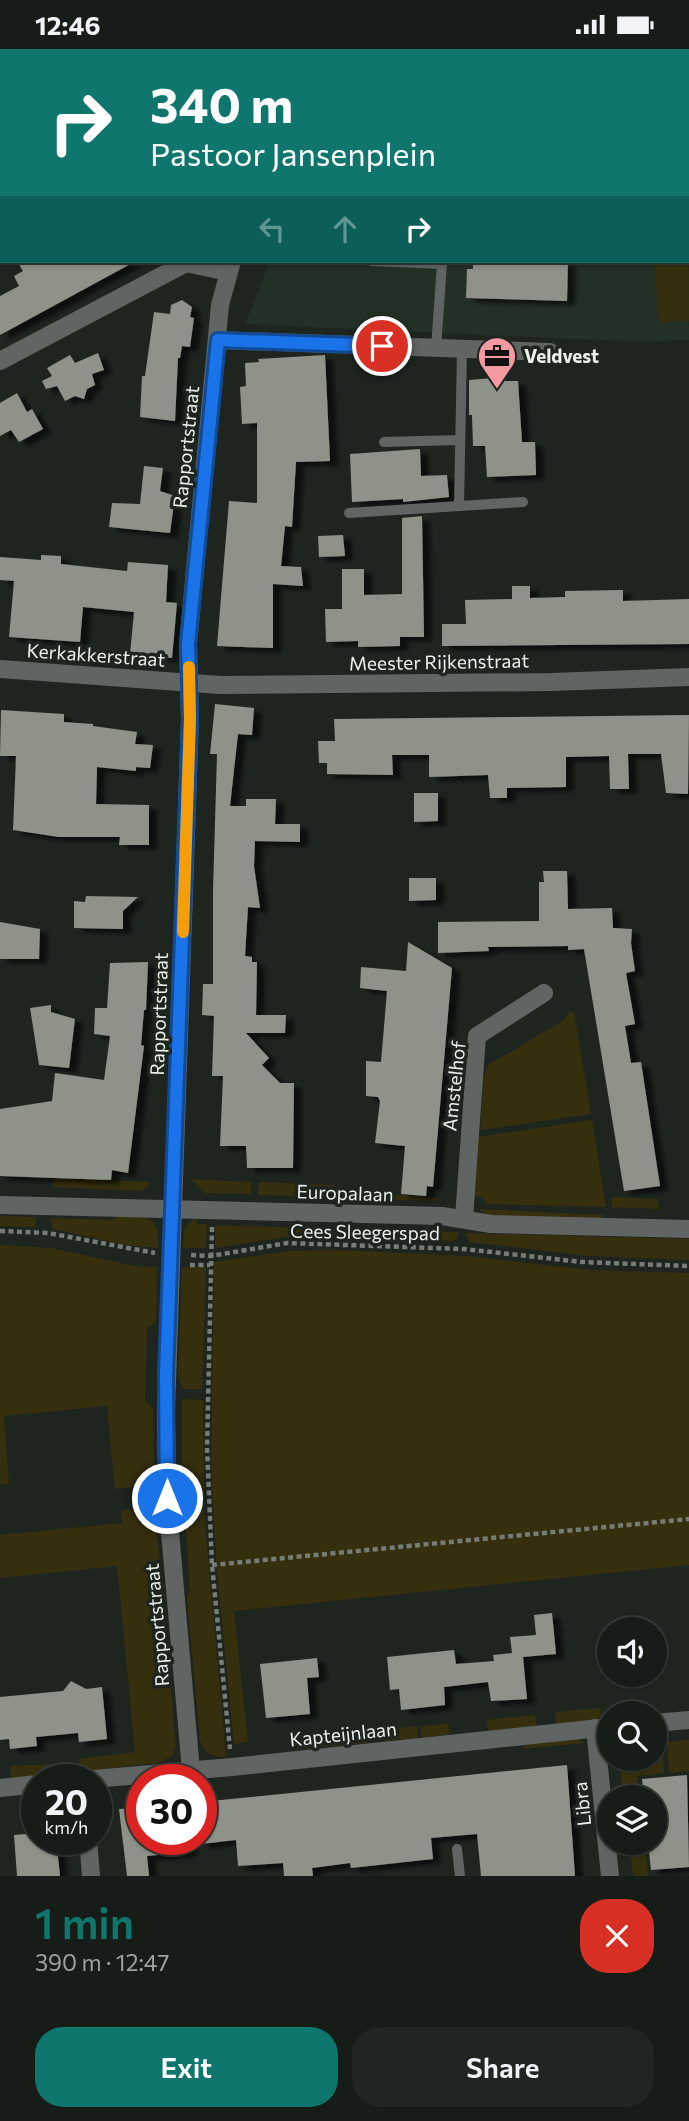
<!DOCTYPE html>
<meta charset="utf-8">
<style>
:root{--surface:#161c17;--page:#1f2520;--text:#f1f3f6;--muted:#9ea1a1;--line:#353a36;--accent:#0f766e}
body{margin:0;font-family:Commissioner,sans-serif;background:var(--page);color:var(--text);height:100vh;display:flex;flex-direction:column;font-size:26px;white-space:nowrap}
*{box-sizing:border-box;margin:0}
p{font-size:23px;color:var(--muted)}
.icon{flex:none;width:38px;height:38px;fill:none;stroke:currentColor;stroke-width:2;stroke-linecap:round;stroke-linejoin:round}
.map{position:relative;height:1827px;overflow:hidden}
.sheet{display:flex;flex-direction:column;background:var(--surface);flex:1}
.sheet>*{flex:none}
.top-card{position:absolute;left:0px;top:0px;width:690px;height:214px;box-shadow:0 2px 5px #0004,0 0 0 2px var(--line);background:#0f766e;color:#fff;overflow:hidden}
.tools{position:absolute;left:597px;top:1568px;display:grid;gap:14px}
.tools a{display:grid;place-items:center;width:70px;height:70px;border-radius:50%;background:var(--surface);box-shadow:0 2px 5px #0004,0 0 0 2px var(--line);font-size:35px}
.speed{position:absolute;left:21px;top:1715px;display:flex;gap:14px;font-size:35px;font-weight:700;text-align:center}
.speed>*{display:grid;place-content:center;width:91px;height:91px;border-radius:50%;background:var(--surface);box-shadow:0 2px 5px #0004,0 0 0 2px var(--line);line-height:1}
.speed small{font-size:18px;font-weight:400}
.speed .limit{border:10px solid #d22;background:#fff;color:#111}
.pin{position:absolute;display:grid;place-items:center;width:60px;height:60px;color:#fff;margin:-30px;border:4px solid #fff;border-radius:50%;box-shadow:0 2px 7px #0007}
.me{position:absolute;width:77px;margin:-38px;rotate:0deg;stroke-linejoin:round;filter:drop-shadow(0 0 5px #0008)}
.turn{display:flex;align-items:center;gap:24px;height:147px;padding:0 35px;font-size:32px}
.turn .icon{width:91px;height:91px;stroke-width:2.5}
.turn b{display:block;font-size:49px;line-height:60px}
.lanes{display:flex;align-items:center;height:66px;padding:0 35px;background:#0003;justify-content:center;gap:35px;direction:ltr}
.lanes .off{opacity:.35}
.round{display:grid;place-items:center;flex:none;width:74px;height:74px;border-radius:28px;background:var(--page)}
.overview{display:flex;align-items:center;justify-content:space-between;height:119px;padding:0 35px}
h1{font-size:42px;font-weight:600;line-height:52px;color:var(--accent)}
.cta{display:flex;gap:14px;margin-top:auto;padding:14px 35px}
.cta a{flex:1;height:80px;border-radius:28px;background:var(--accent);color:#fff;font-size:28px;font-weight:600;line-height:80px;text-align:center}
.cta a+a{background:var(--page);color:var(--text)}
.status{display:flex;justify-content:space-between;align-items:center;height:49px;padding:0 35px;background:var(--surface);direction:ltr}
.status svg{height:19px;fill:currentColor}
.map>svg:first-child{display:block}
</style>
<div class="status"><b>12:46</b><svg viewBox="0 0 49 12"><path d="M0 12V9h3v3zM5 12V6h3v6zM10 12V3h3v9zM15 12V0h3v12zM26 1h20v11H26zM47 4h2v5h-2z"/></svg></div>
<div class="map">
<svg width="689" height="1827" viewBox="0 0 689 1827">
<defs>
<filter id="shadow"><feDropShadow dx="8" dy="4.5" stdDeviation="2" flood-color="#0009"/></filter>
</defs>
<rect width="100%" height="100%" fill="#1e251f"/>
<!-- built -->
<path fill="#233025" d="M 688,155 L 689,291 L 642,293 L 245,275 L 270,212 L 688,212 Z"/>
<!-- green -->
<g fill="#362f0e">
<path d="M 688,155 L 689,272 L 659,273 L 654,212 L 688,212 Z"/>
<path d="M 570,963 L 574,963 L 591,1065 L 480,1081 L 484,1027 L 488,1016 L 563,972 Z"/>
<path d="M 592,1071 L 606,1158 L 487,1155 L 482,1148 L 474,1147 L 478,1088 Z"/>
<path d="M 53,1129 L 151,1133 L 143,1142 L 53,1138 Z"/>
<path d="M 190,1130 L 251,1133 L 251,1145 L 205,1144 Z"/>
<path d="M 259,1133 L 335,1136 L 335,1148 L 258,1146 Z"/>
<path d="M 368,1144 L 439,1149 L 435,1152 L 368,1150 Z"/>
<path d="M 611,1148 L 657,1150 L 659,1160 L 612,1158 Z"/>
<path d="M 478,1160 L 605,1166 L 598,1172 L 491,1168 Z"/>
<path d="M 119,1165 C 148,1168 160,1165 158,1199 L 125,1196 L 53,1180 L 50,1169 L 113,1171 Z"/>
<path d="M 0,1167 L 36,1168 L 35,1178 L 0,1177 Z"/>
<path d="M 197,1168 L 197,1175 L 207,1175 L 206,1199 L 183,1199 L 185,1178 Z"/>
<path d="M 215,1176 L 361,1181 L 354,1188 L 286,1188 L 215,1199 Z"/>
<path d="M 369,1181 L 458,1183 L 458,1188 L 454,1192 L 375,1189 Z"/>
<path d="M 466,1184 L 689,1190 L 689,1211 L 589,1207 L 469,1193 Z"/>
<path d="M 0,1196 L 51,1199 L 135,1217 L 157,1218 L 156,1274 L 147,1279 L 145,1352 L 153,1359 L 154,1428 L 149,1437 L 115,1440 L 107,1357 L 4,1367 L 9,1435 L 0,1435 Z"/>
<path d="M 336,1201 L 467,1207 L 590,1221 L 689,1224 L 689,1516 L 234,1562 L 248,1693 L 234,1695 L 217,1522 L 211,1419 L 214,1213 L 290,1202 Z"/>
<path d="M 182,1218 L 206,1218 L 202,1340 L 183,1340 L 178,1326 Z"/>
<path d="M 182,1350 L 203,1351 L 204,1463 L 226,1708 C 213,1709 204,1704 200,1691 L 187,1548 L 190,1541 L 182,1425 Z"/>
<path d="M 147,1459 L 156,1468 L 176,1698 L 172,1707 L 159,1714 L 80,1722 L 79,1710 L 135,1703 L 117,1517 L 0,1529 L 0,1486 L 122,1474 L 121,1461 Z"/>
<path d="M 638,1655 L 639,1664 L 610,1664 L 609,1658 Z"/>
<path d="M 600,1659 L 602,1670 L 556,1675 L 555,1663 Z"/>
<path d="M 535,1666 L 536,1677 L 488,1682 L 487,1671 Z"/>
<path d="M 448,1674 L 450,1685 L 422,1689 L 420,1678 Z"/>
<path d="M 417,1677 L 418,1689 L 384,1692 L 383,1680 Z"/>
<path d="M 366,1682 L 367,1694 L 292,1701 L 291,1689 Z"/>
<path d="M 577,1689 L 585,1694 L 522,1700 L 529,1692 Z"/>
<path d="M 689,1691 L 689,1722 L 669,1724 L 667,1693 Z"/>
<path d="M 655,1694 L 662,1694 L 664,1724 L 637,1727 L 640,1748 L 623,1748 L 620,1714 L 616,1710 L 654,1710 Z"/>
<path d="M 55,1715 L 55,1724 L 11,1729 L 10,1717 Z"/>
<path d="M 630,1799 L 646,1802 L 648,1827 L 633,1827 Z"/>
</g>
<!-- building -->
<g fill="#8e9288" filter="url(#shadow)">
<path d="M 17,212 L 136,212 L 0,286 L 0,247 L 19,237 L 14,227 L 23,222 Z"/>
<path d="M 473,212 L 568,212 L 567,252 L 466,249 L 467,220 L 473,220 Z"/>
<path d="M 182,251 L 192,258 L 190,268 L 194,269 L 190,298 L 182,297 L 180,309 L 178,309 L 175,372 L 140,368 L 142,327 L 145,327 L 154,263 L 170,265 L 171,256 Z"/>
<path d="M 98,304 L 104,321 L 92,325 L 95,336 L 87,340 L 84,350 L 75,347 L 65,352 L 57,337 L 46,340 L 42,332 L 52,327 L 47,319 L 70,306 L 75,314 Z"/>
<path d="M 325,306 L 330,412 L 296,413 L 292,478 L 285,477 L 281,517 L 301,518 L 303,537 L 273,535 L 273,599 L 217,597 L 229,452 L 257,454 L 257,374 L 242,375 L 240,338 L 246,337 L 245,314 L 259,313 L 258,310 Z"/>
<path d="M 505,328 L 505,332 L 518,332 L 522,393 L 535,393 L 536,426 L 487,428 L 485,397 L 473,397 L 472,366 L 469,366 L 469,331 Z"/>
<path d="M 17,344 L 27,363 L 32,360 L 43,380 L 19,393 L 11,381 L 0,387 L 0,354 Z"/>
<path d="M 420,400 L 421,427 L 447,426 L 449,448 L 403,453 L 403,450 L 352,453 L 350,405 Z"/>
<path d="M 144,417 L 163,419 L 160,442 L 175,447 L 170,484 L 109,478 L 112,454 L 140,455 Z"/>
<path d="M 422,467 L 424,588 L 400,588 L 400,597 L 358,598 L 358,592 L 326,593 L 325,560 L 342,560 L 342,520 L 364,520 L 364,546 L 402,545 L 402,469 Z"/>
<path d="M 343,486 L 345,507 L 319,508 L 318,487 Z"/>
<path d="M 41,506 L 61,507 L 61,515 L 127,522 L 128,513 L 168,516 L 166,553 L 177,554 L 172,609 L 130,605 L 134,563 L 83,558 L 80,593 L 9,588 L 14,532 L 0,531 L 0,508 L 41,511 Z"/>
<path d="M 512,537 L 530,537 L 530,549 L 565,548 L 565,542 L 623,541 L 623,552 L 689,550 L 689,595 L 442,597 L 442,575 L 466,575 L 465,551 L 512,550 Z"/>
<path d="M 215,655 L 254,659 L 252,686 L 238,685 L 230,757 L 246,757 L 246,750 L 276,750 L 275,775 L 300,775 L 300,793 L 255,792 L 254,817 L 260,859 L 248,858 L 245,907 L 252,908 L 252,913 L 257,913 L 256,966 L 286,966 L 285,984 L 246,984 L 269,1009 L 262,1016 L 280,1034 L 294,1034 L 293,1119 L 247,1119 L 246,1097 L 220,1097 L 223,1027 L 212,1027 L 214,967 L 202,966 L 203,935 L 213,935 L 213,841 L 217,705 L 210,705 Z"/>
<path d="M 1,661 L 64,665 L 64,673 L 93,675 L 93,677 L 137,683 L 135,695 L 153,696 L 150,719 L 136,718 L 136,722 L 97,718 L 96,755 L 149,756 L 149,796 L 119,796 L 120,788 L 59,788 L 13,781 L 16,707 L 0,707 Z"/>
<path d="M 689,666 L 688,745 L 666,744 L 661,705 L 628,705 L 629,740 L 610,740 L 609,707 L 566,708 L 566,738 L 507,739 L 507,749 L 490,749 L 488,726 L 429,728 L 429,706 L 392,706 L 393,726 L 327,725 L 327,714 L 319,714 L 318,692 L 335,692 L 334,670 Z"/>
<path d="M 414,744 L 438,744 L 438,772 L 414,773 Z"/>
<path d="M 543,822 L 567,822 L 568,860 L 612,859 L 613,879 L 632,880 L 631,894 L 635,922 L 626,924 L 635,975 L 625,977 L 631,1014 L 641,1013 L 660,1137 L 624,1142 L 584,900 L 568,901 L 568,897 L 488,898 L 489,902 L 438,904 L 438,873 L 539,872 L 539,833 L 544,833 Z"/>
<path d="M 409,829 L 436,829 L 436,851 L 409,852 Z"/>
<path d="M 86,847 L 138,848 L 123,862 L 123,880 L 74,879 L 74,852 L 85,853 Z"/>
<path d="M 0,873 L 40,880 L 39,910 L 0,910 Z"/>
<path d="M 408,893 L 452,919 L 433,1138 L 427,1137 L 426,1147 L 401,1145 L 405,1097 L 375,1094 L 380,1052 L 378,1048 L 366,1047 L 366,1012 L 381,1013 L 387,942 L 360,939 L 361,918 L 406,922 Z"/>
<path d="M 148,913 L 146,961 L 144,961 L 141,996 L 144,997 L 128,1124 L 112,1121 L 111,1131 L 0,1127 L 0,1060 L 52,1052 L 55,1024 L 104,1031 L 110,987 L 94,985 L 95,959 L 107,959 L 110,914 Z"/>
<path d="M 51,956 L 51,963 L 75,970 L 69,1019 L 39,1016 L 30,959 Z"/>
<path d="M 552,1564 L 556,1605 L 523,1608 L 527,1650 L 491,1652 L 488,1633 L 444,1638 L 445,1656 L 401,1661 L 399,1640 L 390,1641 L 387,1608 L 454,1601 L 456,1615 L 494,1612 L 493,1606 L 512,1604 L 510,1588 L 536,1586 L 534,1566 Z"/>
<path d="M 317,1609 L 319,1628 L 307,1629 L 310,1665 L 266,1669 L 260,1615 Z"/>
<path d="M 71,1632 L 86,1640 L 102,1638 L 107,1690 L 79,1693 L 78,1684 L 36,1688 L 37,1697 L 10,1700 L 9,1690 L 0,1691 L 0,1648 L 63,1642 Z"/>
<path d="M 567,1716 L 575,1827 L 481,1827 L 477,1785 L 431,1789 L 433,1810 L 351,1819 L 350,1814 L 312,1819 L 313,1827 L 284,1827 L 283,1814 L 238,1817 L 236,1791 L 201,1795 L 201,1753 Z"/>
<path d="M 687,1726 L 689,1818 L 651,1821 L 648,1794 L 654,1794 L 654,1748 L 644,1748 L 642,1730 Z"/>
<path d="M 142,1759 L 142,1790 L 189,1790 L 189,1803 L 147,1807 L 149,1827 L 127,1827 L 119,1760 Z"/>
<path d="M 37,1784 L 37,1790 L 56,1790 L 60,1827 L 17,1827 L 14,1786 Z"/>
</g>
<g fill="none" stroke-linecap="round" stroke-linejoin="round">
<!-- path -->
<g stroke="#767c77" stroke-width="4.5" stroke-dasharray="5 3.5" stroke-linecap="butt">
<path d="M 212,1178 L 207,1399 L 212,1516 L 230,1700"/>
<path d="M 0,1182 L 48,1184 L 155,1204"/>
<path d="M 191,1206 L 211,1207 L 287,1194 L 464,1200 L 582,1213 L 689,1217"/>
<path d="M 190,1216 L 210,1216"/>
<path d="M 212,1516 L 689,1470"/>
</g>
<!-- lane -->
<g stroke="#606564" stroke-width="10">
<path d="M 372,212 L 442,215 L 436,299"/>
<path d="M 384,393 L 460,391"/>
<path d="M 459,457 L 462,300"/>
<path d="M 349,464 L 523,453"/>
<path d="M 457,1800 L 460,1827"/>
</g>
<!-- street -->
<g stroke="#606564" stroke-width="18">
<path d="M 315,2 L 316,0"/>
<path d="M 217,291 L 550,303"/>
<path d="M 0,312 L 186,214 L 228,223"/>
<path d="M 0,620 L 220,636 L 551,633 L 689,628"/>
<path d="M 0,1156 L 442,1167 L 491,1175 L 689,1180"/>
<path d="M 464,1169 L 477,987 L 544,944"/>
<path d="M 654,1674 L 689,1671"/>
<path d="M 595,1679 L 610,1827"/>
<path d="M 191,1722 L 167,1449 L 166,1362 L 190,670 L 188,595 L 220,256 L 232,212"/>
<path d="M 82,1731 L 232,1718 L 609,1678"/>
<path d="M 0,1739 L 37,1735"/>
<path d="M 88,1790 L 91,1827"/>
</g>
</g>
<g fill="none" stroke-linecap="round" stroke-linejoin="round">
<!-- route casing -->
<g stroke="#114b97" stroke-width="18">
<path id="route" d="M 167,1449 L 166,1326 L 190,670 L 188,595 L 218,291 L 382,297"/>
</g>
<!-- route -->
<use href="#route" stroke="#1a73e8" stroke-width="12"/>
<!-- slow -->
<path stroke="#f59e0b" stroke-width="12" d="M 183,883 L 190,670 L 189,618"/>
</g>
<!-- icons -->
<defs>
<g id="office-pin" transform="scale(2.0125)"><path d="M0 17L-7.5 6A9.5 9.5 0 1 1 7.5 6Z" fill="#f49aa0" stroke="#1e251f"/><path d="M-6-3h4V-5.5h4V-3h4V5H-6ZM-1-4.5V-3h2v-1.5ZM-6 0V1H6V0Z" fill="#111"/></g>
</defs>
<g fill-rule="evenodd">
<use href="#office-pin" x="497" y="307"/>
</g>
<g text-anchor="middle" stroke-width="7" stroke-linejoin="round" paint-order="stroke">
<!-- poi labels -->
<g font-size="19" font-weight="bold" fill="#ebf0eb" stroke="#1e251f" text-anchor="start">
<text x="524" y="314">Veldvest</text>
</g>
<!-- street labels -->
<g font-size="19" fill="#ebf0eb" stroke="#1e251f">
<text transform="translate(186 398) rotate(-84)" y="7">Rapportstraat</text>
<text transform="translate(96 606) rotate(4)" y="7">Kerkakkerstraat</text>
<text transform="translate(439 613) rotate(-1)" y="7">Meester Rijkenstraat</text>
<text transform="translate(159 965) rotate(-88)" y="7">Rapportstraat</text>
<text transform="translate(454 1037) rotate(-84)" y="7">Amstelhof</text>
<text transform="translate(345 1144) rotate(2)" y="7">Europalaan</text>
<text transform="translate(365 1183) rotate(1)" y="7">Cees Sleegerspad</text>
<text transform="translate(157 1576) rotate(-95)" y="7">Rapportstraat</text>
<text transform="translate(343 1685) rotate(-6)" y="7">Kapteijnlaan</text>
<text transform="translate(582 1755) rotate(-96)" y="7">Libra</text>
</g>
</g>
</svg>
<div class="tools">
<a><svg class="icon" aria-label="sound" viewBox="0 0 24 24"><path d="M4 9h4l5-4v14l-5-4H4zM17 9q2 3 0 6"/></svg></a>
<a><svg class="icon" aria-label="search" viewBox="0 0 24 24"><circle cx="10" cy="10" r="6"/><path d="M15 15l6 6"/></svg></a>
<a><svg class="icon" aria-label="layers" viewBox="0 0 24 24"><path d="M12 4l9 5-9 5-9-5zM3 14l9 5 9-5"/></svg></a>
</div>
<div class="speed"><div>20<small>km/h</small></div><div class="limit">30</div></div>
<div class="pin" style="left:382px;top:297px;background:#d93025"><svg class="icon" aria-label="arrive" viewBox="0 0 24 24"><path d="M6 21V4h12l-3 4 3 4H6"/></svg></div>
<svg class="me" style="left:167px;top:1449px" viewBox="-20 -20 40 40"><circle r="17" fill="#1a73e8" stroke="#fff" stroke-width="3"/><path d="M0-11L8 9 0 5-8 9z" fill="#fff"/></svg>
<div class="top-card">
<div class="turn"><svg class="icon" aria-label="right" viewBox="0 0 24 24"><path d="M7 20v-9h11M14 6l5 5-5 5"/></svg><div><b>340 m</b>Pastoor Jansenplein</div></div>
<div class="lanes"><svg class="icon off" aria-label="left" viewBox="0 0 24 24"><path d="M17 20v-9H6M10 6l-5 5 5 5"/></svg><svg class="icon off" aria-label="ahead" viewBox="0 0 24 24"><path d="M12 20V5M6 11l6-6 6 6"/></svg><svg class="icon" aria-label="right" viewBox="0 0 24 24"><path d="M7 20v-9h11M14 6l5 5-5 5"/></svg></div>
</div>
</div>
<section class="sheet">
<div class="overview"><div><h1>1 min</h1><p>390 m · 12:47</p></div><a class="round" style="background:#d93025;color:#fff"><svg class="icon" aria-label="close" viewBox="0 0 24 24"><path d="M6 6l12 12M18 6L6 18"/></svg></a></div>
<div class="cta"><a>Exit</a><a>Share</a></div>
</section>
